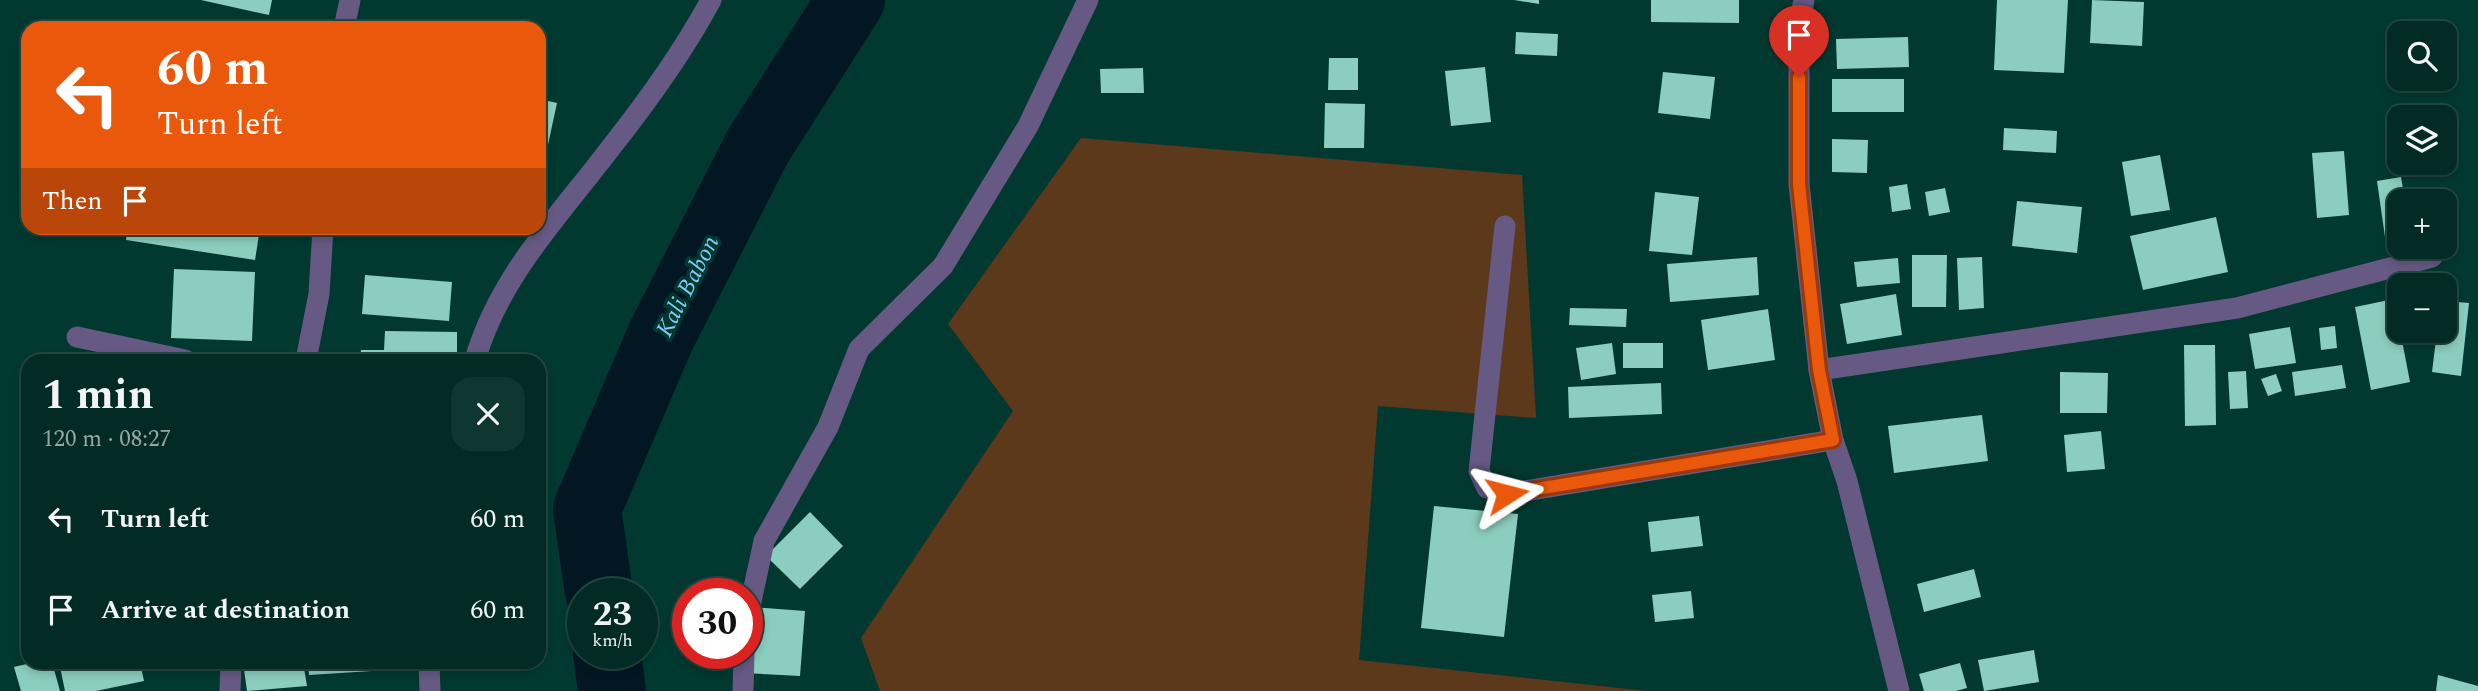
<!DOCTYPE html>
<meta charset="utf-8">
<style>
:root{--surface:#012b24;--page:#0f3731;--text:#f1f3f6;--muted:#96a7a6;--line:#234741}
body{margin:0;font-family:Spectral,serif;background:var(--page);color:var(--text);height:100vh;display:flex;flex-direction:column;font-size:26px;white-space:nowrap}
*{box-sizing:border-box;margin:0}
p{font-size:23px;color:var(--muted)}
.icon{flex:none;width:38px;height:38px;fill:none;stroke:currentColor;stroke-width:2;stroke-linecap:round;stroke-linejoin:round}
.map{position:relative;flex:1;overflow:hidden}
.details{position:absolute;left:21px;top:354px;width:525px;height:315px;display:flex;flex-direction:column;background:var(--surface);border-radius:21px;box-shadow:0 4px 10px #0003,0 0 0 2px var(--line)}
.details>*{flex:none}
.guide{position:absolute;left:21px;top:21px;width:525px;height:214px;border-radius:21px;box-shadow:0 4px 10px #0003,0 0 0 2px var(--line);background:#ea580c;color:#fff;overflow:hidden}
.buttons{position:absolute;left:2387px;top:21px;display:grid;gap:14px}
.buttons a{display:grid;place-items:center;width:70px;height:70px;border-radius:14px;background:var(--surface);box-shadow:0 4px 10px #0003,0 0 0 2px var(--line);font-size:35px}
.speed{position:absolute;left:567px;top:578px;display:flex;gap:14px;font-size:35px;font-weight:700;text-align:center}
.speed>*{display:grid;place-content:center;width:91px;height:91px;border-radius:50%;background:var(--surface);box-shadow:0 4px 10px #0003,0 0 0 2px var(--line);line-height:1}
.speed small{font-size:18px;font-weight:400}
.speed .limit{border:10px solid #d22;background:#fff;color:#111}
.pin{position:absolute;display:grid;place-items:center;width:60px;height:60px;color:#fff;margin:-72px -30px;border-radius:50% 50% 50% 0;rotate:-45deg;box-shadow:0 0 7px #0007}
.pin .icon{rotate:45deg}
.me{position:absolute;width:77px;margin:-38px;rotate:81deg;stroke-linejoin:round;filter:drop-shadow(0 0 5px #0008)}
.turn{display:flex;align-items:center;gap:24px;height:147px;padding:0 21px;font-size:32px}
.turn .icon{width:91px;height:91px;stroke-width:2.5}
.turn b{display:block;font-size:49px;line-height:60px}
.then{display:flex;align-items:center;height:66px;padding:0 21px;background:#0003;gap:14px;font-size:26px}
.round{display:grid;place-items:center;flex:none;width:74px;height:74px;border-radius:21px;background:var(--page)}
.summary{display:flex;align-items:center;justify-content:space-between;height:119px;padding:0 21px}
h1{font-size:42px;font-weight:700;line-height:52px}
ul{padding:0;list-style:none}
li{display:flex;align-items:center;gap:21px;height:91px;padding:0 21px}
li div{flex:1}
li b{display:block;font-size:26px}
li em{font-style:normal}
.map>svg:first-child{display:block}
</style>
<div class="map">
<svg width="2478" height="691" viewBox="0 0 2478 691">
<rect width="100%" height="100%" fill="#013930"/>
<!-- green -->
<path fill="#5d391c" d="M 1081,138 L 1522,175 L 1536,418 L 1378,406 L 1359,660 L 1647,691 L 880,691 L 861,638 L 1013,411 L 948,324 Z"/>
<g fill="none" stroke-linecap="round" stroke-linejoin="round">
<!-- river -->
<g stroke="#031723" stroke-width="68">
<path d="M 599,593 L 587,509 L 661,336 L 758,146 L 851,0"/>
<path d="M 607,653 L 612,691"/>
</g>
</g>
<!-- building -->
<g fill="#8bcdbe">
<path d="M 201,0 L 272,0 L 269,15 Z"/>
<path d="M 1514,0 L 1539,0 L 1539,4 Z"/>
<path d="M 1651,0 L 1739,0 L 1739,23 L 1651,22 Z"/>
<path d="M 1997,0 L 2068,0 L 2064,73 L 1994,70 Z"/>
<path d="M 2092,0 L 2144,2 L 2142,46 L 2090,43 Z"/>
<path d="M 1516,32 L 1558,34 L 1557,56 L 1515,54 Z"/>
<path d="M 1908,37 L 1909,67 L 1837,69 L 1836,39 Z"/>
<path d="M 1329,58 L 1358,58 L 1358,90 L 1328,90 Z"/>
<path d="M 1485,67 L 1491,122 L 1451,126 L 1445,71 Z"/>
<path d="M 1143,68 L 1144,93 L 1101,93 L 1100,69 Z"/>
<path d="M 1663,72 L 1715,77 L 1710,119 L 1658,113 Z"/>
<rect x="1832" y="79" width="72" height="33"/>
<path d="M 539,99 L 557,103 L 540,182 L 539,182 Z"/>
<path d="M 1325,103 L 1365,104 L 1364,148 L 1324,148 Z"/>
<path d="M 2004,128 L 2057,131 L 2056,153 L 2003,150 Z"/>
<path d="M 1832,139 L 1868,140 L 1867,173 L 1832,172 Z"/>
<path d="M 2344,151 L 2349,215 L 2317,218 L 2312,153 Z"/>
<path d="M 2160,155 L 2170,210 L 2131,216 L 2122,162 Z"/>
<path d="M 2401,177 L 2405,201 L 2399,201 L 2399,234 L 2385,237 L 2377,181 Z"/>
<path d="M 1907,184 L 1911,209 L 1892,212 L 1889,187 Z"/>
<path d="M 1945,188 L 1950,212 L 1929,216 L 1925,192 Z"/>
<path d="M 1655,192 L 1699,197 L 1692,255 L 1649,251 Z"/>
<path d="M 2017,201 L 2082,207 L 2077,253 L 2012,246 Z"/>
<path d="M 2216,217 L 2228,272 L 2143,290 L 2130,236 Z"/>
<path d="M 128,228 L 260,228 L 255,260 L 126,240 Z"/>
<path d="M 1912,255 L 1947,255 L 1946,307 L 1912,307 Z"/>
<path d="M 1757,257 L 1759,295 L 1670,302 L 1667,264 Z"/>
<path d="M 1982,257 L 1984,308 L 1959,310 L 1957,258 Z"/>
<path d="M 1898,258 L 1900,283 L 1857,287 L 1854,262 Z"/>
<path d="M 174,269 L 255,272 L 252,341 L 171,338 Z"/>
<path d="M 365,275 L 452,282 L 449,321 L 362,314 Z"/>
<path d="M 1896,294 L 1902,335 L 1847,344 L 1840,304 Z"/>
<path d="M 2394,299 L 2410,382 L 2371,390 L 2355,307 Z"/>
<path d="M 2445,301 L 2469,303 L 2461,376 L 2432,372 L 2437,331 L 2445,331 Z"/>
<path d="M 1570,308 L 1627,309 L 1626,327 L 1569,325 Z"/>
<path d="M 1768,309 L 1775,360 L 1708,370 L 1701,320 Z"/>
<path d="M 2335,326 L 2337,348 L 2321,350 L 2319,328 Z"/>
<path d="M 2290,327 L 2296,363 L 2255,369 L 2249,334 Z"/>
<path d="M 385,331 L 457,332 L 457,360 L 360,360 L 361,350 L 384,350 Z"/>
<path d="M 1612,343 L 1616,374 L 1581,380 L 1576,348 Z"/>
<rect x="1623" y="343" width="40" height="25"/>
<path d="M 2184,345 L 2215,345 L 2216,425 L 2185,426 Z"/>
<path d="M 2342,365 L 2346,388 L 2295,396 L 2292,372 Z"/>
<path d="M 2246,371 L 2248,408 L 2230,409 L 2228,372 Z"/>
<path d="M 2060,372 L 2108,373 L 2107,413 L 2060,413 Z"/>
<path d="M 2276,374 L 2282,391 L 2268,396 L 2261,379 Z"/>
<path d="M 1661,383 L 1662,414 L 1569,418 L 1568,387 Z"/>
<path d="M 1982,415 L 1988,461 L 1894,473 L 1888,426 Z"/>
<path d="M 2101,431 L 2105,469 L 2067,472 L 2064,435 Z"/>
<path d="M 1434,506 L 1518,514 L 1504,637 L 1421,628 Z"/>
<path d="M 810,512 L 843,546 L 800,589 L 766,556 Z"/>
<path d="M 1699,516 L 1703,546 L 1651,552 L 1648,522 Z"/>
<path d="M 1974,569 L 1981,597 L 1924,612 L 1917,584 Z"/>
<path d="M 1691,591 L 1694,618 L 1655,622 L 1652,595 Z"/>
<path d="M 750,607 L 805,611 L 800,676 L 745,673 Z"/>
<path d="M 2034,650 L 2039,682 L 1984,691 L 1978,660 Z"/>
<path d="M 35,662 L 52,662 L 60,691 L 21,691 L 14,667 Z"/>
<path d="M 59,662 L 140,662 L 144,681 L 96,691 L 65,691 Z"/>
<path d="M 243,662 L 303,662 L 307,686 L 247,691 Z"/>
<path d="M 308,662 L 371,662 L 372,671 L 309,675 Z"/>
<path d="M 1960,663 L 1967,688 L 1956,691 L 1924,691 L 1919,674 Z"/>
<path d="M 2438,675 L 2478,686 L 2478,691 L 2436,691 Z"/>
</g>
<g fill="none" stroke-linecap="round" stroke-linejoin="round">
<!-- minor -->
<g stroke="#665983" stroke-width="21">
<path d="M 1804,0 L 1799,24 L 1799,184 L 1819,370 L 1833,440 L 1847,481 L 1899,691"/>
<path d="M 344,28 L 350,0"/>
<path d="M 1505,226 L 1479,471 L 1487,488 L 1507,494 L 1833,440"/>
<path d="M 77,337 L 185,360"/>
<path d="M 306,360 L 319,294 L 323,228"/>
<path d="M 475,360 C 499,277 558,217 609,150 C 647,102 682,54 711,0"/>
<path d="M 1819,370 L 2237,308 L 2432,257"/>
<path d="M 747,620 L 764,541 L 828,427 L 859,349 L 943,266 L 1028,126 L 1088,0"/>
<path d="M 429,662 L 430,691"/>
<path d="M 230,691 L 231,662"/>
<path d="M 743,691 L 744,653"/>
</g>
</g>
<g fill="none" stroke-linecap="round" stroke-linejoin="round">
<!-- route casing -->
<g stroke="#983908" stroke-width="18">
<path id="route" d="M 1507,494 L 1833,440 L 1819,370 L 1799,184 L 1799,77"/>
</g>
<!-- route -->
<use href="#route" stroke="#ea580c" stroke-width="12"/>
</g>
<g text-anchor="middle" stroke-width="7" stroke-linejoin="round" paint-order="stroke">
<!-- water labels -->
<g font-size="24" font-style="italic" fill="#84cbf9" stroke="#013930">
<text transform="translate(687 286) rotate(-63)" y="8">Kali Babon</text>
</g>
</g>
</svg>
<div class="buttons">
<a><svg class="icon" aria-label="search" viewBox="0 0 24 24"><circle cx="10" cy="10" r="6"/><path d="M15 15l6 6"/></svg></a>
<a><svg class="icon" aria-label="layers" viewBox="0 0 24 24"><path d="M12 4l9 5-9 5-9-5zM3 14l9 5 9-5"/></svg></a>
<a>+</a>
<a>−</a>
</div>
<div class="speed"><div>23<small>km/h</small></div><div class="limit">30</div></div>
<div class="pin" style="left:1799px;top:77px;background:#d93025"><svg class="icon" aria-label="arrive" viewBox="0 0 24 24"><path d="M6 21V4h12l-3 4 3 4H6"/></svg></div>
<svg class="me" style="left:1507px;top:494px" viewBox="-20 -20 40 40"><path d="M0-17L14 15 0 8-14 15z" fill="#ea580c" stroke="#fff" stroke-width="4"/></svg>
<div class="guide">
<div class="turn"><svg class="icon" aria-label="left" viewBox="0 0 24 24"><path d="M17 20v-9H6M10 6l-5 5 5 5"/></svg><div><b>60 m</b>Turn left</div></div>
<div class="then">Then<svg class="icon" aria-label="arrive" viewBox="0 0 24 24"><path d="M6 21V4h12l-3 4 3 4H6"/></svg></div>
</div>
<section class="details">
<div class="summary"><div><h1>1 min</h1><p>120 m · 08:27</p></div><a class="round"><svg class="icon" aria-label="close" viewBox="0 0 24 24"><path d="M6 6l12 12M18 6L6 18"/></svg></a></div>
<ul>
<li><svg class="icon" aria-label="left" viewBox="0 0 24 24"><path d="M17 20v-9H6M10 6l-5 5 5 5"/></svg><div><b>Turn left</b></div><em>60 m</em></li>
<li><svg class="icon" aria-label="arrive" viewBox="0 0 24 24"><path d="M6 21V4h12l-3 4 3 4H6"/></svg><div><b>Arrive at destination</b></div><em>60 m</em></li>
</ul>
</section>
</div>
